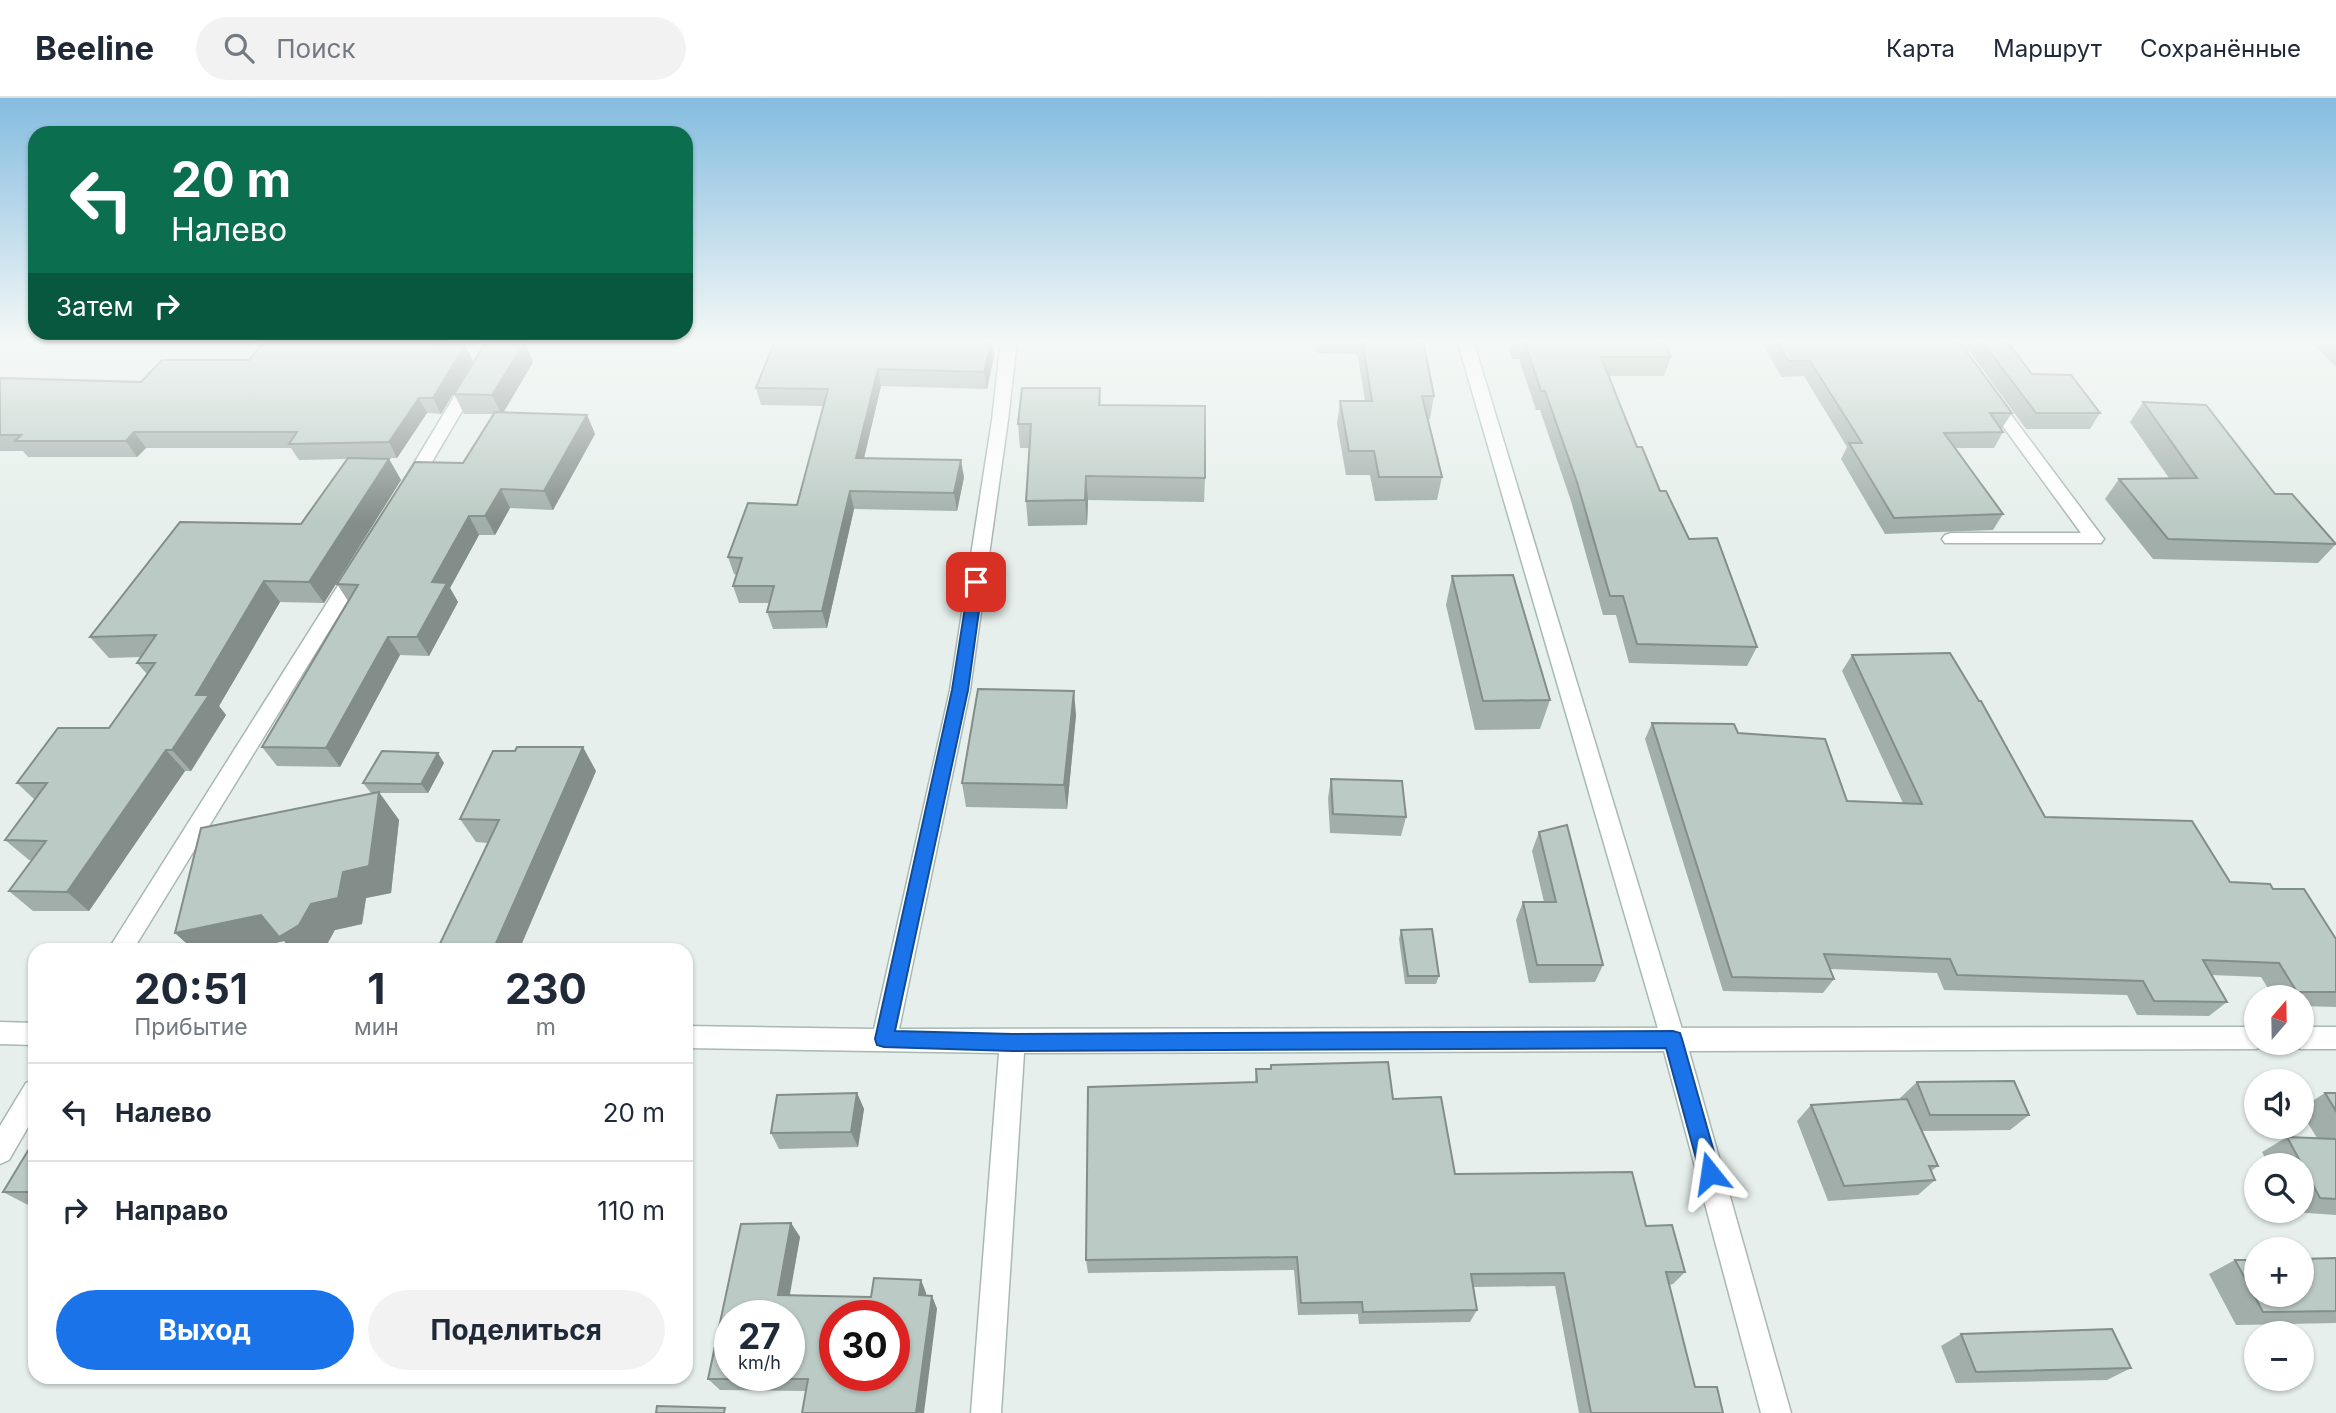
<!DOCTYPE html>
<html lang="ru">
<meta charset="utf-8">
<style>
:root{--surface:#fff;--page:#f2f2f3;--text:#1f2937;--muted:#747a83;--line:#e0e1e3;--accent:#1a73e8}
body{margin:0;font-family:Inter,sans-serif;background:var(--page);color:var(--text);height:100vh;display:flex;flex-direction:column;font-size:26px;white-space:nowrap}
*{box-sizing:border-box;margin:0}
p{font-size:23px;color:var(--muted)}
.icon{flex:none;width:38px;height:38px;fill:none;stroke:currentColor;stroke-width:2;stroke-linecap:round;stroke-linejoin:round}
.map{position:relative;flex:1;overflow:hidden}
.side{position:absolute;left:28px;top:845px;width:665px;height:441px;display:flex;flex-direction:column;background:var(--surface);border-radius:21px;box-shadow:0 2px 5px #0004}
.side>*{flex:none}
.hud{position:absolute;left:28px;top:28px;width:665px;height:214px;border-radius:21px;box-shadow:0 2px 5px #0004;background:#0b6e4f;color:#fff;overflow:hidden}
.needle{width:46px;rotate:20deg}
.tools{position:absolute;left:2244px;top:887px;display:grid;gap:14px}
.tools a{display:grid;place-items:center;width:70px;height:70px;border-radius:50%;background:var(--surface);box-shadow:0 2px 5px #0004;font-size:35px}
.speed{position:absolute;left:714px;top:1202px;display:flex;gap:14px;font-size:35px;font-weight:700;text-align:center}
.speed>*{display:grid;place-content:center;width:91px;height:91px;border-radius:50%;background:var(--surface);box-shadow:0 2px 5px #0004;line-height:1}
.speed small{font-size:18px;font-weight:400}
.speed .limit{border:10px solid #d22;background:#fff;color:#111}
.pin{position:absolute;display:grid;place-items:center;width:60px;height:60px;color:#fff;margin:-30px;border-radius:14px;box-shadow:0 4px 10px #0006}
.me{position:absolute;width:77px;margin:-38px;rotate:345deg;stroke-linejoin:round;filter:drop-shadow(0 0 5px #0008)}
.turn{display:flex;align-items:center;gap:24px;height:147px;padding:0 28px;font-size:32px}
.turn .icon{width:91px;height:91px;stroke-width:2.5}
.turn b{display:block;font-size:49px;line-height:60px}
.then{display:flex;align-items:center;height:66px;padding:0 28px;background:#0003;gap:14px;font-size:26px}
.eta{display:flex;justify-content:space-evenly;align-items:center;height:119px;text-align:center}
.eta b{font-size:42px;font-weight:700;line-height:49px}
.primary-button{display:flex;gap:14px;margin-top:auto;padding:14px 28px}
.primary-button a{flex:1;height:80px;border-radius:42px;background:var(--accent);color:#fff;font-size:28px;font-weight:700;line-height:80px;text-align:center}
.primary-button a+a{background:var(--page);color:var(--text)}
ul{padding:0;list-style:none}
li{display:flex;align-items:center;gap:21px;height:98px;padding:0 28px;border-top:2px solid var(--line)}
li div{flex:1}
li b{display:block;font-size:26px}
li em{font-style:normal}
header{display:flex;align-items:center;gap:42px;box-sizing:border-box;height:98px;padding:0 35px;background:var(--surface);border-bottom:2px solid var(--line)}
header strong{font-size:33px}
nav{display:flex;gap:38px;margin-inline-start:auto;font-size:24px}
.search{width:490px;height:63px;background:var(--page);display:flex;align-items:center;gap:18px;box-sizing:border-box;padding:0 24px;border-radius:38px;color:var(--muted);font-size:26px}
.map>svg:first-child{display:block}
</style>
<header>
<strong>Beeline</strong>
<div class="search"><svg class="icon" aria-label="search" viewBox="0 0 24 24"><circle cx="10" cy="10" r="6"/><path d="M15 15l6 6"/></svg>Поиск</div>
<nav><a>Карта</a><a>Маршрут</a><a>Сохранённые</a></nav>
</header>
<div class="map">
<svg width="2336" height="1315" viewBox="0 0 2336 1315">
<rect width="100%" height="100%" fill="#e6efeb"/>
<g fill="none" stroke-linecap="round" stroke-linejoin="round">
<!-- minor casing -->
<g stroke="#a8b8b2" stroke-width="3">
<g id="minor">
<path d="M 488,242 L 504,242 L 416,391 L 404,391 L 401,387 Z"/>
<path d="M 1001,242 L 1017,242 L 1008,322 L 970,592 L 899,931 L 2256,929 L 2256,945 L 2266,945 L 2265,948 L 2256,951 L 1689,953 L 1791,1315 L 1761,1315 L 1664,953 L 1024,955 L 1001,1315 L 971,1315 L 999,955 L 686,950 L 686,928 L 874,931 L 950,592 L 992,322 Z"/>
<path d="M 1991,296 L 1997,298 L 2101,437 L 2104,441 L 2101,445 L 1945,445 L 1942,441 L 1945,437 L 1951,435 L 2081,435 L 1983,301 Z"/>
<path d="M 358,465 L 365,467 L 367,471 L 133,852 L 108,852 L 351,467 Z"/>
<path d="M 0,924 L 35,925 L 35,947 L 0,946 Z"/>
<path d="M 2301,929 L 2336,929 L 2336,951 L 2301,951 L 2292,948 L 2291,945 L 2301,945 Z"/>
<path d="M 35,981 L 35,1017 L 9,1062 L 0,1066 L 0,1028 L 26,985 Z"/>
</g>
</g>
<!-- secondary casing -->
<g stroke="#a4bbb3" stroke-width="3">
<path id="secondary" d="M 1457,242 L 1473,242 L 1685,941 L 1682,949 L 1673,952 L 1664,949 L 1661,941 Z"/>
</g>
<!-- minor -->
<use href="#minor" fill="#fff" fill-rule="evenodd"/>
<!-- secondary -->
<use href="#secondary" fill="#fff" fill-rule="evenodd"/>
</g>
<!-- wall -->
<g fill="#a1aea9">
<path d="M 775,242 L 994,258 L 987,291 L 881,288 L 864,360 L 964,379 L 957,413 L 854,411 L 827,530 L 773,531 L 767,514 L 770,505 L 739,505 L 733,488 L 737,477 L 734,476 L 728,459 L 797,407 L 823,308 L 761,307 L 756,290 Z"/>
<path d="M 1315,242 L 1423,242 L 1434,298 L 1430,321 L 1427,321 L 1442,379 L 1437,402 L 1375,403 L 1370,377 L 1346,377 L 1337,326 L 1340,303 L 1365,303 L 1358,259 L 1355,256 L 1317,255 Z"/>
<path d="M 1507,242 L 1663,242 L 1671,259 L 1664,278 L 1609,278 L 1637,349 L 1660,393 L 1757,549 L 1747,568 L 1629,565 L 1616,517 L 1603,517 L 1571,403 L 1540,312 L 1536,312 L 1519,261 L 1512,261 Z"/>
<path d="M 1760,242 L 1958,242 L 2012,315 L 2002,330 L 2001,330 L 2003,334 L 1994,350 L 1956,350 L 2003,416 L 1993,432 L 1885,436 L 1841,361 L 1847,349 L 1804,278 L 1782,279 Z"/>
<path d="M 1961,242 L 2006,242 L 2032,276 L 2100,315 L 2090,331 L 2026,331 Z"/>
<path d="M 2309,242 L 2336,242 L 2336,269 Z"/>
<path d="M 447,247 L 465,247 L 473,263 L 441,316 L 427,315 L 397,360 L 368,360 L 389,361 L 401,382 L 324,505 L 280,504 L 219,608 L 226,617 L 191,673 L 185,673 L 89,813 L 33,813 L 9,793 L 32,762 L 29,762 L 5,742 L 35,702 L 17,685 L 109,630 L 147,576 L 137,565 L 141,559 L 109,560 L 90,539 L 301,426 L 347,361 L 299,362 L 291,350 L 146,350 L 137,359 L 28,359 L 23,353 L 0,353 L 0,280 L 141,284 Z"/>
<path d="M 533,264 L 503,315 L 587,317 L 595,336 L 553,412 L 510,410 L 495,437 L 479,437 L 450,490 L 458,504 L 429,558 L 400,557 L 340,669 L 277,668 L 262,649 L 348,503 L 337,486 L 463,365 L 494,316 L 464,316 L 454,296 Z"/>
<path d="M 1100,290 L 1101,307 L 1205,380 L 1204,404 L 1088,402 L 1087,427 L 1028,428 L 1026,403 L 1029,350 L 1020,350 L 1018,326 Z"/>
<path d="M 2143,304 L 2275,396 L 2336,446 L 2318,465 L 2153,461 L 2105,401 L 2119,381 L 2169,380 L 2130,324 Z"/>
<path d="M 1452,478 L 1550,602 L 1540,631 L 1475,632 L 1446,507 Z"/>
<path d="M 1852,557 L 2045,719 L 2230,784 L 2273,791 L 2336,841 L 2336,909 L 2301,908 L 2301,900 L 2274,900 L 2261,879 L 2212,877 L 2227,904 L 2209,918 L 2137,917 L 2127,897 L 1944,892 L 1937,875 L 1830,871 L 1834,881 L 1823,895 L 1723,893 L 1645,641 L 1652,625 L 1738,635 L 1847,703 L 1903,705 L 1842,573 Z"/>
<path d="M 1076,617 L 1067,711 L 966,709 L 962,685 Z"/>
<path d="M 444,665 L 428,695 L 379,695 L 399,722 L 391,795 L 366,800 L 362,826 L 244,852 L 194,852 L 175,835 L 376,695 L 371,695 L 363,685 Z"/>
<path d="M 596,673 L 519,852 L 437,852 L 488,745 L 476,744 L 460,721 Z"/>
<path d="M 1331,681 L 1406,719 L 1401,738 L 1330,735 L 1328,700 Z"/>
<path d="M 1539,734 L 1603,867 L 1595,884 L 1529,885 L 1516,822 L 1523,804 L 1544,804 L 1532,753 Z"/>
<path d="M 1401,832 L 1439,878 L 1436,886 L 1405,886 L 1399,841 Z"/>
<path d="M 1271,967 L 1393,1001 L 1455,1076 L 1646,1128 L 1685,1174 L 1673,1186 L 1669,1187 L 1695,1289 L 1723,1315 L 1579,1315 L 1555,1188 L 1473,1189 L 1477,1212 L 1470,1224 L 1359,1226 L 1358,1216 L 1298,1217 L 1294,1172 L 1088,1175 L 1086,1162 L 1255,984 L 1256,971 L 1270,971 Z"/>
<path d="M 1917,984 L 2029,1017 L 2010,1032 L 1922,1033 L 1938,1068 L 1931,1073 L 1935,1082 L 1918,1097 L 1828,1103 L 1797,1023 L 1811,1007 L 1901,1002 L 1900,1000 Z"/>
<path d="M 857,995 L 864,1011 L 858,1049 L 779,1051 L 771,1035 Z"/>
<path d="M 2325,995 L 2336,995 L 2336,1117 L 2293,1114 L 2292,1113 L 2301,1113 L 2301,1068 L 2269,1068 L 2262,1054 L 2287,1039 L 2317,1040 L 2301,1014 L 2301,1010 Z"/>
<path d="M 35,1041 L 35,1108 L 30,1108 L 3,1094 Z"/>
<path d="M 791,1125 L 800,1139 L 790,1197 L 871,1199 L 921,1182 L 926,1195 L 926,1197 L 932,1198 L 937,1211 L 806,1293 L 720,1292 L 708,1281 Z"/>
<path d="M 2336,1160 L 2336,1225 L 2236,1227 L 2209,1176 L 2235,1162 Z"/>
<path d="M 1961,1236 L 2131,1270 L 2107,1282 L 1956,1285 L 1941,1248 Z"/>
</g>
<!-- shaded-wall -->
<g fill="#838d89">
<path d="M 433,242 L 450,242 L 438,262 L 430,247 Z"/>
<path d="M 992,242 L 994,258 L 987,291 L 984,274 Z"/>
<path d="M 525,244 L 533,264 L 502,317 L 492,297 Z"/>
<path d="M 465,247 L 473,263 L 441,316 L 433,300 Z"/>
<path d="M 878,271 L 881,288 L 860,377 L 856,360 Z"/>
<path d="M 419,300 L 427,315 L 397,360 L 389,344 Z"/>
<path d="M 587,317 L 595,336 L 553,412 L 544,393 Z"/>
<path d="M 134,334 L 146,350 L 137,359 L 126,343 Z"/>
<path d="M 389,361 L 401,382 L 324,505 L 309,484 Z"/>
<path d="M 961,362 L 964,379 L 957,413 L 954,395 Z"/>
<path d="M 1086,378 L 1088,402 L 1087,427 L 1085,402 Z"/>
<path d="M 501,391 L 510,410 L 495,437 L 485,418 Z"/>
<path d="M 850,393 L 854,411 L 827,530 L 822,513 Z"/>
<path d="M 469,418 L 479,437 L 450,490 L 458,504 L 429,558 L 417,539 L 432,484 Z"/>
<path d="M 264,483 L 280,504 L 219,608 L 226,617 L 191,673 L 172,652 L 196,597 Z"/>
<path d="M 388,539 L 400,557 L 340,669 L 326,650 Z"/>
<path d="M 1074,593 L 1076,617 L 1067,711 L 1064,687 Z"/>
<path d="M 583,649 L 596,673 L 519,852 L 493,852 Z"/>
<path d="M 166,652 L 185,673 L 89,813 L 67,794 Z"/>
<path d="M 438,655 L 444,665 L 428,695 L 421,686 Z"/>
<path d="M 379,694 L 399,722 L 391,795 L 366,800 L 362,826 L 335,832 L 324,852 L 292,852 L 284,843 L 244,852 L 194,852 L 175,835 L 311,806 L 343,774 Z"/>
<path d="M 857,995 L 864,1011 L 858,1049 L 851,1034 Z"/>
<path d="M 791,1125 L 800,1139 L 787,1210 L 778,1197 Z"/>
<path d="M 921,1182 L 926,1195 L 925,1210 L 919,1197 Z"/>
<path d="M 932,1198 L 937,1211 L 924,1315 L 916,1315 Z"/>
</g>
<!-- building -->
<g fill="#bbcac4" stroke="#838d89" stroke-width="2" fill-rule="evenodd">
<path d="M 266,242 L 433,242 L 430,247 L 465,247 L 433,300 L 419,300 L 389,344 L 289,346 L 297,334 L 134,334 L 126,343 L 15,343 L 21,337 L 0,337 L 0,280 L 141,284 L 162,262 L 249,262 Z"/>
<path d="M 775,242 L 992,242 L 984,274 L 878,271 L 856,360 L 961,362 L 954,395 L 850,393 L 822,513 L 767,514 L 774,488 L 733,488 L 742,460 L 728,459 L 748,405 L 797,407 L 828,291 L 756,290 Z"/>
<path d="M 1362,242 L 1423,242 L 1434,298 L 1422,298 L 1442,379 L 1379,379 L 1374,353 L 1349,353 L 1340,303 L 1372,303 Z"/>
<path d="M 1517,242 L 1663,242 L 1671,259 L 1601,259 L 1637,349 L 1642,349 L 1660,393 L 1666,393 L 1689,441 L 1717,440 L 1757,549 L 1637,546 L 1623,498 L 1610,498 L 1577,384 L 1545,293 L 1541,293 L 1524,242 Z"/>
<path d="M 1776,242 L 1958,242 L 2012,315 L 1990,315 L 2003,334 L 1944,335 L 2003,416 L 1894,420 L 1849,345 L 1862,345 L 1810,263 L 1788,263 Z"/>
<path d="M 1981,242 L 2006,242 L 2032,276 L 2071,277 L 2100,315 L 2036,315 Z"/>
<path d="M 486,244 L 525,244 L 492,297 L 454,296 Z"/>
<path d="M 1022,290 L 1100,290 L 1099,307 L 1205,308 L 1205,380 L 1086,378 L 1085,402 L 1026,403 L 1031,326 L 1018,326 Z"/>
<path d="M 2143,304 L 2206,307 L 2275,396 L 2292,396 L 2336,446 L 2168,441 L 2119,381 L 2197,380 Z"/>
<path d="M 495,314 L 587,317 L 544,393 L 501,391 L 485,418 L 469,418 L 432,484 L 447,485 L 417,539 L 388,539 L 326,650 L 262,649 L 358,487 L 337,486 L 415,364 L 463,365 Z"/>
<path d="M 348,360 L 389,361 L 309,484 L 264,483 L 196,597 L 209,597 L 172,652 L 166,652 L 67,794 L 9,793 L 46,743 L 5,742 L 47,685 L 17,685 L 58,630 L 109,630 L 155,565 L 137,565 L 156,537 L 90,539 L 180,424 L 301,426 Z"/>
<path d="M 1513,477 L 1550,602 L 1483,603 L 1452,478 Z"/>
<path d="M 1950,555 L 1979,603 L 1981,603 L 2045,719 L 2192,723 L 2230,784 L 2270,786 L 2273,791 L 2304,791 L 2336,841 L 2336,894 L 2297,894 L 2279,865 L 2203,862 L 2227,904 L 2154,903 L 2143,883 L 1957,877 L 1950,861 L 1824,856 L 1834,881 L 1732,879 L 1652,625 L 1734,626 L 1738,635 L 1825,641 L 1847,703 L 1922,706 L 1852,557 Z"/>
<path d="M 978,591 L 1074,593 L 1064,687 L 962,685 Z"/>
<path d="M 517,649 L 583,649 L 493,852 L 437,852 L 499,722 L 460,721 L 493,653 L 515,653 Z"/>
<path d="M 382,653 L 438,655 L 421,686 L 363,685 Z"/>
<path d="M 1331,681 L 1402,683 L 1406,719 L 1333,716 Z"/>
<path d="M 379,694 L 369,768 L 343,774 L 338,800 L 311,806 L 299,827 L 279,839 L 261,817 L 175,835 L 201,730 Z"/>
<path d="M 1567,727 L 1603,867 L 1537,867 L 1523,804 L 1556,804 L 1539,734 Z"/>
<path d="M 1432,831 L 1439,878 L 1408,878 L 1401,832 Z"/>
<path d="M 1388,964 L 1393,1001 L 1441,999 L 1455,1076 L 1632,1074 L 1646,1128 L 1672,1127 L 1685,1174 L 1666,1174 L 1695,1289 L 1717,1289 L 1723,1315 L 1591,1315 L 1564,1175 L 1471,1176 L 1477,1212 L 1363,1214 L 1362,1204 L 1301,1205 L 1297,1159 L 1086,1162 L 1088,989 L 1257,984 L 1256,971 L 1271,971 L 1271,967 Z"/>
<path d="M 2014,983 L 2029,1017 L 1930,1017 L 1917,984 Z"/>
<path d="M 857,995 L 851,1034 L 771,1035 L 777,997 Z"/>
<path d="M 2325,995 L 2336,995 L 2336,1013 Z"/>
<path d="M 1907,1001 L 1938,1068 L 1929,1068 L 1935,1082 L 1844,1088 L 1811,1007 Z"/>
<path d="M 2287,1039 L 2336,1041 L 2336,1101 L 2320,1100 Z"/>
<path d="M 35,1041 L 35,1094 L 3,1094 Z"/>
<path d="M 791,1125 L 778,1197 L 871,1199 L 874,1180 L 921,1182 L 919,1197 L 932,1198 L 916,1315 L 802,1315 L 808,1281 L 708,1281 L 741,1126 ZM 730,1218 L 789,1218 L 789,1278 L 730,1278 ZM 835,1218 L 894,1218 L 894,1278 L 835,1278 Z"/>
<path d="M 2336,1160 L 2336,1213 L 2263,1214 L 2235,1162 L 2256,1162 L 2256,1197 L 2301,1197 L 2301,1161 Z"/>
<path d="M 2112,1231 L 2131,1270 L 1976,1274 L 1961,1236 Z"/>
<path d="M 657,1308 L 725,1310 L 724,1315 L 656,1315 Z"/>
</g>
<!-- sky -->
<linearGradient id="sky" x2="0" y2="1"><stop stop-color="#84bce0"/><stop offset="0.57" stop-color="#f4f8f6"/><stop offset="1" stop-color="#f4f8f6" stop-opacity="0"/></linearGradient>
<rect width="2336" height="426" fill="url(#sky)"/>
<!-- route -->
<path fill="#1a73e8" stroke="#114b97" stroke-width="2" d="M 976,479 L 983,484 L 968,592 L 895,933 L 1012,936 L 1673,933 L 1680,935 L 1682,941 L 1720,1075 L 1717,1082 L 1710,1085 L 1703,1082 L 1700,1075 L 1666,950 L 1012,953 L 884,949 L 877,947 L 875,941 L 952,592 L 969,484 Z"/>
</svg>
<div class="tools">
<a><svg class="needle" viewBox="-14 -14 28 28"><path d="M0-13l5 13h-10z" fill="#e53935"/><path d="M0 13l5-13h-10z" fill="#747a83"/></svg></a>
<a><svg class="icon" aria-label="sound" viewBox="0 0 24 24"><path d="M4 9h4l5-4v14l-5-4H4zM17 9q2 3 0 6"/></svg></a>
<a><svg class="icon" aria-label="search" viewBox="0 0 24 24"><circle cx="10" cy="10" r="6"/><path d="M15 15l6 6"/></svg></a>
<a>+</a>
<a>−</a>
</div>
<div class="speed"><div>27<small>km/h</small></div><div class="limit">30</div></div>
<div class="pin" style="left:976px;top:484px;background:#d93025"><svg class="icon" aria-label="arrive" viewBox="0 0 24 24"><path d="M6 21V4h12l-3 4 3 4H6"/></svg></div>
<svg class="me" style="left:1710px;top:1075px" viewBox="-20 -20 40 40"><path d="M0-17L14 15 0 8-14 15z" fill="#1a73e8" stroke="#fff" stroke-width="4"/></svg>
<div class="hud">
<div class="turn"><svg class="icon" aria-label="left" viewBox="0 0 24 24"><path d="M17 20v-9H6M10 6l-5 5 5 5"/></svg><div><b>20 m</b>Налево</div></div>
<div class="then">Затем<svg class="icon" aria-label="right" viewBox="0 0 24 24"><path d="M7 20v-9h11M14 6l5 5-5 5"/></svg></div>
</div>
<section class="side">
<div class="eta">
<div><b>20:51</b><p>Прибытие</p></div>
<div><b>1</b><p>мин</p></div>
<div><b>230</b><p>m</p></div>
</div>
<ul>
<li><svg class="icon" aria-label="left" viewBox="0 0 24 24"><path d="M17 20v-9H6M10 6l-5 5 5 5"/></svg><div><b>Налево</b></div><em>20 m</em></li>
<li><svg class="icon" aria-label="right" viewBox="0 0 24 24"><path d="M7 20v-9h11M14 6l5 5-5 5"/></svg><div><b>Направо</b></div><em>110 m</em></li>
</ul>
<div class="primary-button"><a>Выход</a><a>Поделиться</a></div>
</section>
</div>
